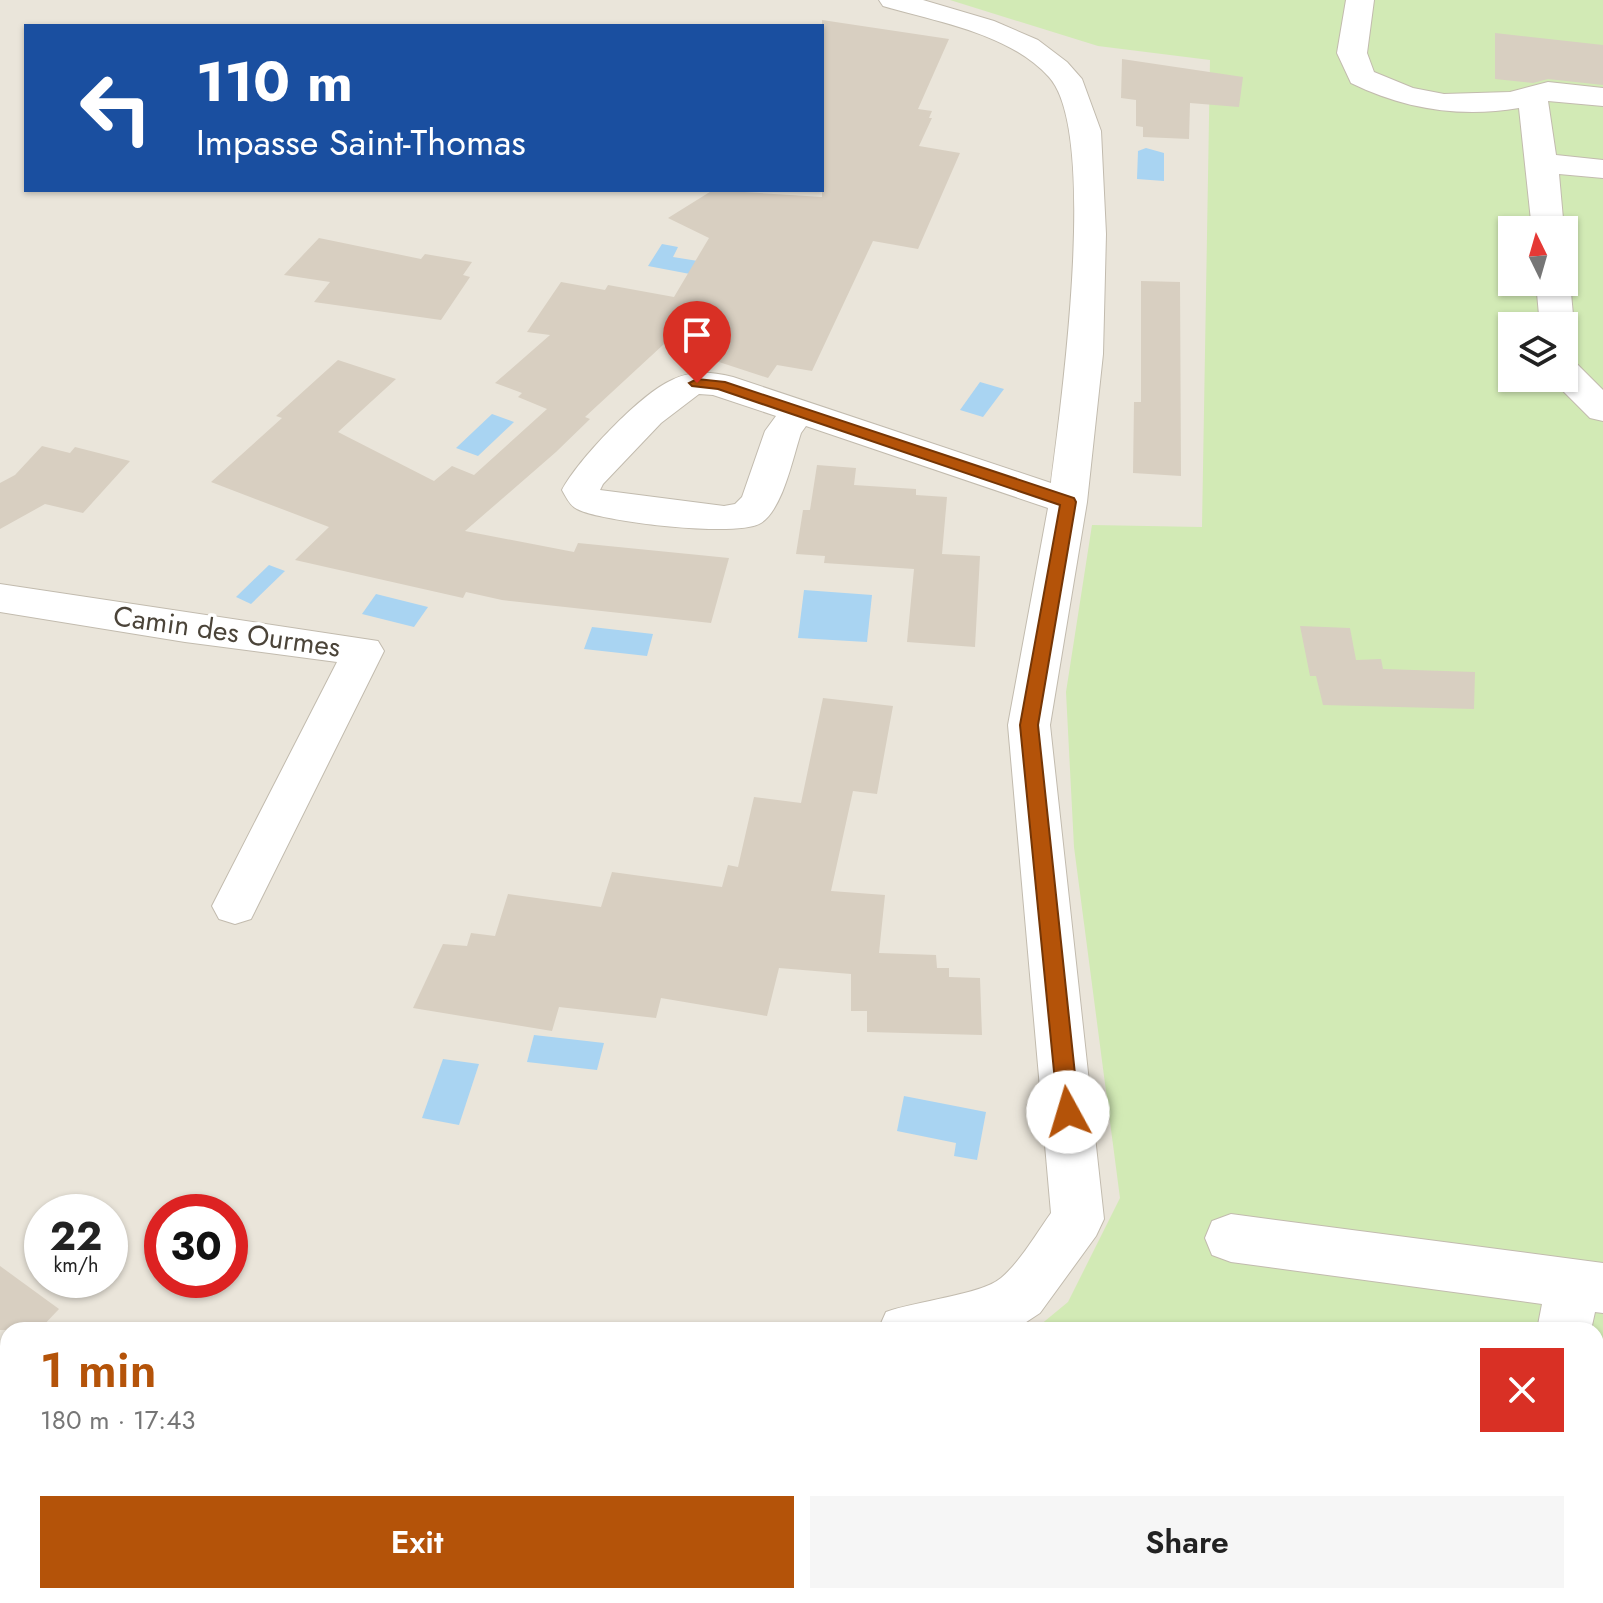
<!DOCTYPE html>
<meta charset="utf-8">
<style>
:root{--surface:#fff;--page:#f6f6f6;--text:#222;--muted:#767676;--accent:#b45309}
body{margin:0;font-family:Jost,sans-serif;background:var(--page);color:var(--text);height:100vh;display:flex;flex-direction:column;font-size:30px;white-space:nowrap}
*{box-sizing:border-box;margin:0}
p{font-size:26px;color:var(--muted)}
.icon{flex:none;width:44px;height:44px;fill:none;stroke:currentColor;stroke-width:2;stroke-linecap:round;stroke-linejoin:round}
.map{position:relative;flex:1;overflow:hidden}
.side{position:absolute;left:0px;top:1322px;width:1604px;height:282px;display:flex;flex-direction:column;background:var(--surface);border-radius:24px 24px 0 0;box-shadow:0 2px 6px #0004}
.side>*{flex:none}
.guide{position:absolute;left:24px;top:24px;width:800px;height:168px;border-radius:0px;box-shadow:0 2px 6px #0004;background:#1a4fa0;color:#fff;overflow:hidden}
.needle{width:52px;rotate:355deg}
.buttons{position:absolute;left:1498px;top:216px;display:grid;gap:16px}
.buttons a{display:grid;place-items:center;width:80px;height:80px;border-radius:0px;background:var(--surface);box-shadow:0 2px 6px #0004;font-size:40px}
.speed{position:absolute;left:24px;top:1194px;display:flex;gap:16px;font-size:40px;font-weight:700;text-align:center}
.speed>*{display:grid;place-content:center;width:104px;height:104px;border-radius:50%;background:var(--surface);box-shadow:0 2px 6px #0004;line-height:1}
.speed small{font-size:20px;font-weight:400}
.speed .limit{border:12px solid #d22;background:#fff;color:#111}
.pin{position:absolute;display:grid;place-items:center;width:68px;height:68px;color:#fff;margin:-82px -34px;border-radius:50% 50% 50% 0;rotate:-45deg;box-shadow:0 0 8px #0007}
.pin .icon{rotate:45deg}
.me{position:absolute;width:88px;margin:-44px;rotate:354deg;stroke-linejoin:round;filter:drop-shadow(0 0 6px #0008)}
.turn{display:flex;align-items:center;gap:28px;height:168px;padding:0 40px;font-size:36px}
.turn .icon{width:104px;height:104px;stroke-width:2.5}
.turn b{display:block;font-size:56px;line-height:68px}
.round{display:grid;place-items:center;flex:none;width:84px;height:84px;border-radius:0px;background:var(--page)}
.overview{display:flex;align-items:center;justify-content:space-between;height:136px;padding:0 40px}
h1{font-size:48px;font-weight:600;line-height:60px;color:var(--accent)}
.cta{display:flex;gap:16px;margin-top:auto;padding:16px 40px}
.cta a{flex:1;height:92px;border-radius:0px;background:var(--accent);color:#fff;font-size:32px;font-weight:600;line-height:92px;text-align:center}
.cta a+a{background:var(--page);color:var(--text)}
.map>svg:first-child{display:block}
</style>
<div class="map">
<svg width="1603" height="1603" viewBox="0 0 1603 1603">
<rect width="100%" height="100%" fill="#f6f3ec"/>
<!-- residential -->
<path fill="#eae5da" fill-rule="evenodd" d="M 0,0 L 1603,0 L 1603,1603 L 0,1603 ZM 26,26 L 822,26 L 822,190 L 26,190 ZM 1512,230 L 1564,230 L 1564,282 L 1512,282 ZM 1512,326 L 1564,326 L 1564,378 L 1512,378 ZM 42,1212 L 110,1212 L 110,1280 L 42,1280 ZM 162,1212 L 230,1212 L 230,1280 L 162,1280 ZM 8,1330 L 1596,1330 L 1596,1596 L 8,1596 Z"/>
<!-- green -->
<path fill="#d2eab5" fill-rule="evenodd" d="M 950,0 L 1603,0 L 1603,1603 L 836,1603 L 838,1596 L 1596,1596 L 1596,1330 L 1034,1330 L 1068,1302 L 1120,1198 L 1074,847 L 1066,692 L 1092,525 L 1202,527 L 1210,60 L 1098,46 ZM 1512,230 L 1564,230 L 1564,282 L 1512,282 ZM 1512,326 L 1564,326 L 1564,378 L 1512,378 Z"/>
<!-- water -->
<g fill="#a9d4f2">
<path d="M 1146,148 L 1164,153 L 1164,181 L 1137,179 L 1138,151 Z"/>
<path d="M 662,244 L 678,247 L 673,257 L 698,261 L 690,274 L 648,266 Z"/>
<path d="M 980,382 L 1004,389 L 983,417 L 960,410 Z"/>
<path d="M 492,414 L 514,422 L 478,456 L 456,448 Z"/>
<path d="M 269,565 L 285,571 L 251,604 L 236,597 Z"/>
<path d="M 804,590 L 872,595 L 867,642 L 798,638 Z"/>
<path d="M 376,594 L 428,607 L 414,627 L 362,614 Z"/>
<path d="M 592,627 L 653,634 L 647,656 L 584,649 Z"/>
<path d="M 534,1035 L 604,1043 L 597,1070 L 527,1062 Z"/>
<path d="M 443,1059 L 479,1064 L 459,1125 L 422,1118 Z"/>
<path d="M 904,1096 L 986,1112 L 977,1160 L 954,1156 L 956,1143 L 897,1131 Z"/>
</g>
<!-- building -->
<g fill="#d8cfc1">
<path d="M 822,20 L 949,39 L 918,109 L 932,111 L 929,118 L 932,118 L 919,146 L 960,153 L 918,249 L 873,241 L 812,371 L 777,365 L 768,378 L 664,344 L 585,417 L 590,419 L 556,452 L 465,531 L 574,552 L 578,543 L 729,558 L 711,623 L 502,600 L 466,592 L 463,598 L 295,560 L 329,527 L 211,482 L 282,418 L 276,416 L 338,360 L 396,379 L 338,432 L 434,481 L 452,466 L 474,475 L 547,409 L 518,397 L 522,393 L 495,383 L 550,335 L 527,332 L 561,282 L 605,290 L 608,285 L 674,297 L 709,238 L 668,218 L 713,190 L 822,197 Z"/>
<path d="M 1495,33 L 1603,45 L 1603,85 L 1548,79 L 1533,83 L 1495,79 Z"/>
<path d="M 1122,59 L 1243,77 L 1239,107 L 1190,103 L 1189,139 L 1143,137 L 1143,127 L 1136,126 L 1136,100 L 1121,98 Z"/>
<path d="M 319,238 L 421,259 L 425,254 L 472,262 L 463,275 L 470,277 L 441,320 L 314,302 L 330,282 L 284,275 Z"/>
<path d="M 1141,281 L 1180,282 L 1181,476 L 1133,473 L 1134,402 L 1141,402 Z"/>
<path d="M 42,446 L 70,453 L 75,447 L 130,461 L 83,513 L 45,504 L 0,529 L 0,483 L 15,475 Z"/>
<path d="M 817,465 L 856,468 L 854,485 L 916,489 L 916,495 L 947,497 L 942,554 L 980,556 L 975,647 L 907,642 L 914,569 L 824,563 L 825,556 L 796,554 L 803,510 L 810,510 Z"/>
<path d="M 1300,626 L 1350,628 L 1356,660 L 1381,659 L 1383,669 L 1475,672 L 1474,709 L 1323,705 L 1316,676 L 1310,676 Z"/>
<path d="M 823,698 L 893,706 L 877,794 L 853,791 L 831,891 L 885,895 L 879,953 L 936,955 L 937,968 L 949,968 L 949,977 L 980,978 L 982,1035 L 867,1032 L 867,1011 L 851,1011 L 851,974 L 779,968 L 767,1016 L 661,998 L 656,1018 L 559,1007 L 552,1031 L 413,1008 L 443,944 L 467,946 L 471,933 L 495,936 L 508,894 L 601,907 L 612,872 L 722,887 L 728,865 L 738,867 L 754,797 L 801,803 Z"/>
<path d="M 0,1266 L 59,1309 L 39,1330 L 0,1330 Z"/>
</g>
<g fill="none" stroke-linecap="round" stroke-linejoin="round">
<!-- minor casing -->
<g stroke="#c2bbae" stroke-width="2">
<g id="minor">
<path d="M 879,0 L 923,0 L 994,21 L 1038,40 L 1067,62 L 1082,79 L 1101,131 L 1106,234 L 1103,354 L 1087,502 L 1050,725 L 1104,1219 L 1096,1236 L 1040,1313 L 1014,1330 L 878,1330 L 886,1312 C 915,1301 981,1295 1001,1278 C 1020,1262 1036,1234 1051,1213 L 1008,725 L 1048,508 L 806,426 L 801,433 C 793,457 783,509 761,523 C 738,538 602,522 577,509 C 570,506 566,497 562,490 C 578,460 640,394 672,380 C 692,370 712,372 733,377 L 1051,483 C 1061,405 1099,132 1049,77 C 1009,33 937,22 883,6 ZM 699,394 L 713,395 L 776,416 L 765,431 L 742,497 L 735,504 L 724,506 L 600,490 L 603,484 L 661,423 Z"/>
<path d="M 1346,0 L 1374,0 L 1367,53 L 1374,72 L 1413,88 L 1444,94 L 1510,92 L 1548,82 L 1603,88 L 1603,106 L 1548,101 L 1556,155 L 1603,160 L 1603,178 L 1559,174 L 1564,230 L 1564,231 L 1532,230 L 1519,108 C 1460,118 1404,109 1351,83 L 1337,53 Z"/>
<path d="M 1564,275 L 1570,282 L 1574,326 L 1564,335 L 1564,326 L 1540,326 L 1536,282 L 1564,282 Z"/>
<path d="M 1564,361 L 1577,364 L 1603,390 L 1603,421 L 1590,418 L 1550,378 L 1564,378 Z"/>
<path d="M 0,584 L 378,641 L 384,651 L 251,919 L 235,924 L 219,919 L 212,906 L 337,662 L 185,642 L 0,612 Z"/>
<path d="M 1231,1214 L 1603,1263 L 1603,1313 L 1595,1312 L 1591,1330 L 1537,1330 L 1542,1304 L 1231,1262 L 1212,1255 L 1205,1238 L 1212,1221 Z"/>
<path d="M 260,1596 L 328,1596 L 331,1603 L 263,1603 Z"/>
<path d="M 442,1596 L 504,1596 L 501,1603 L 439,1603 Z"/>
<path d="M 772,1596 L 832,1596 L 830,1603 L 770,1603 Z"/>
<path d="M 1480,1596 L 1540,1596 L 1539,1603 L 1479,1603 Z"/>
</g>
</g>
<!-- minor -->
<use href="#minor" fill="#fff" fill-rule="evenodd"/>
</g>
<!-- route -->
<path fill="#b45309" stroke="#753606" stroke-width="2" d="M 697,379 L 725,382 L 1074,498 L 1076,502 L 1038,725 L 1079,1112 L 1076,1118 L 1068,1121 L 1061,1118 L 1058,1112 L 1020,725 L 1060,505 L 718,389 L 692,386 L 689,383 Z"/>
<g text-anchor="middle" stroke-width="7" stroke-linejoin="round" paint-order="stroke">
<!-- street labels -->
<g font-size="28" fill="#4b4439" stroke="#fff">
<text transform="translate(227 631) rotate(8)" y="10">Camin des Ourmes</text>
</g>
</g>
</svg>
<div class="buttons">
<a><svg class="needle" viewBox="-14 -14 28 28"><path d="M0-13l5 13h-10z" fill="#e53935"/><path d="M0 13l5-13h-10z" fill="#767676"/></svg></a>
<a><svg class="icon" aria-label="layers" viewBox="0 0 24 24"><path d="M12 4l9 5-9 5-9-5zM3 14l9 5 9-5"/></svg></a>
</div>
<div class="speed"><div>22<small>km/h</small></div><div class="limit">30</div></div>
<div class="pin" style="left:697px;top:383px;background:#d93025"><svg class="icon" aria-label="arrive" viewBox="0 0 24 24"><path d="M6 21V4h12l-3 4 3 4H6"/></svg></div>
<svg class="me" style="left:1068px;top:1112px" viewBox="-20 -20 40 40"><circle r="19" fill="#fff"/><path d="M0-13L10 11 0 6-10 11z" fill="#b45309"/></svg>
<div class="guide">
<div class="turn"><svg class="icon" aria-label="left" viewBox="0 0 24 24"><path d="M17 20v-9H6M10 6l-5 5 5 5"/></svg><div><b>110 m</b>Impasse Saint-Thomas</div></div>
</div>
<section class="side">
<div class="overview"><div><h1>1 min</h1><p>180 m · 17:43</p></div><a class="round" style="background:#d93025;color:#fff"><svg class="icon" aria-label="close" viewBox="0 0 24 24"><path d="M6 6l12 12M18 6L6 18"/></svg></a></div>
<div class="cta"><a>Exit</a><a>Share</a></div>
</section>
</div>
